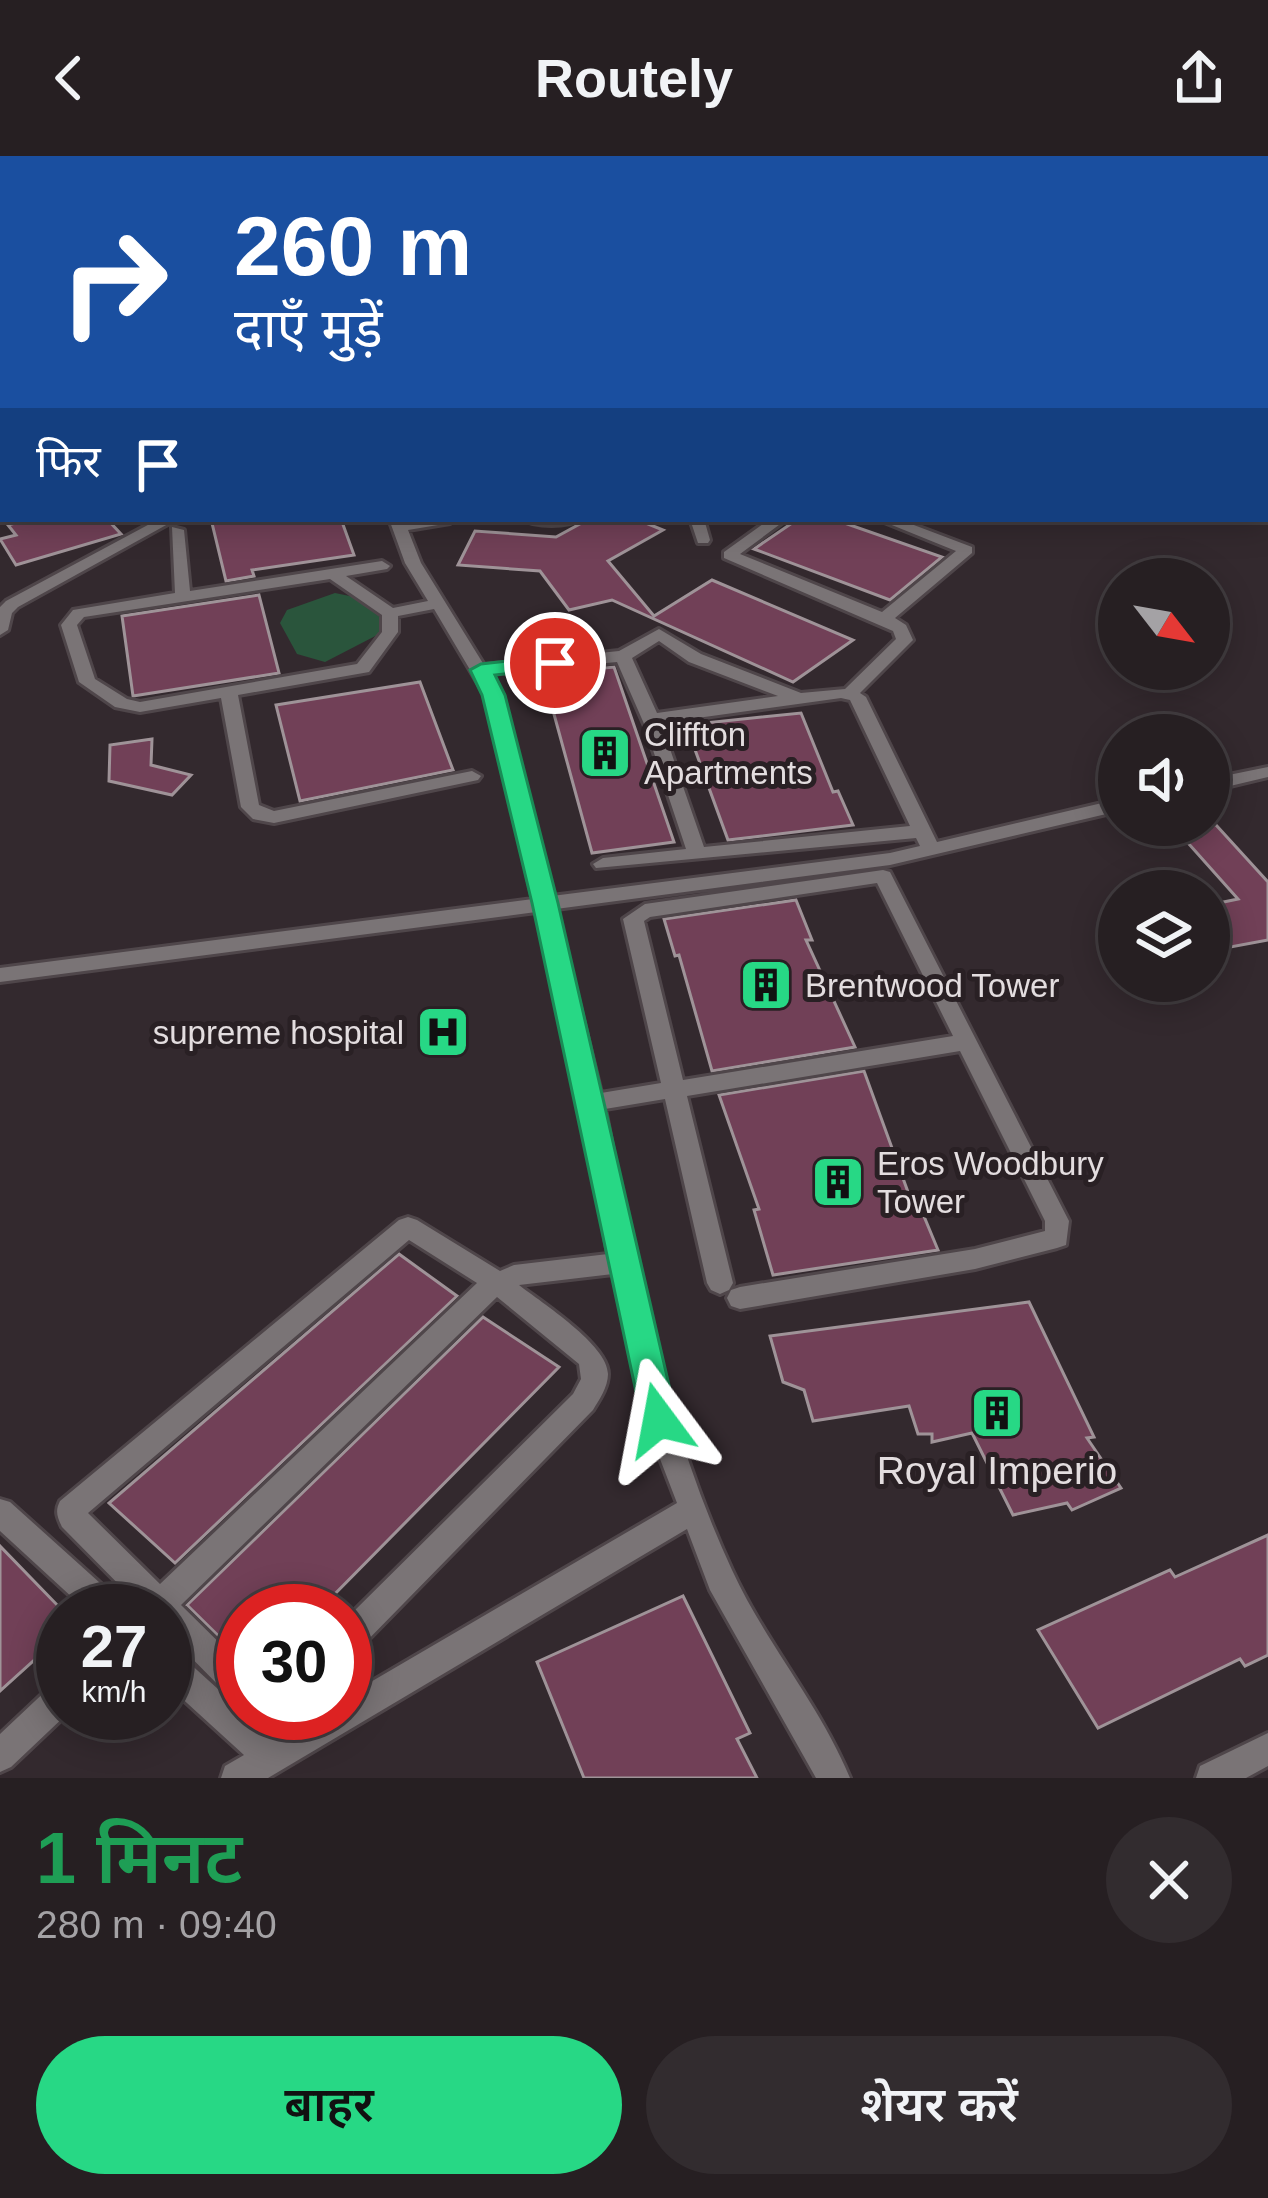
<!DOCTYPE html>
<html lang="hi">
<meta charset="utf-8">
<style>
:root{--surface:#261f22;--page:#322c2f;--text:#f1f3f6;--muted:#a4a2a5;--line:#423d40;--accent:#27d885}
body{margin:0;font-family:Arial,"Noto Sans Devanagari",sans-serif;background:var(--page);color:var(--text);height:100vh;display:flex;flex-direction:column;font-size:45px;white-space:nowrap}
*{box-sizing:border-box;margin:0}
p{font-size:39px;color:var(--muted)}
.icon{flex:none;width:66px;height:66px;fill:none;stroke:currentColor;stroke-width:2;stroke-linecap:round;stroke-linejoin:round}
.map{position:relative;height:1622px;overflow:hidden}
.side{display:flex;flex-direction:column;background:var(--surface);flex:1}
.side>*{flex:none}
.top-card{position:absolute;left:0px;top:0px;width:1269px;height:366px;box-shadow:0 6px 30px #0003,0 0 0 3px var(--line);background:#1a4fa0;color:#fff;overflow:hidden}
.needle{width:78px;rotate:121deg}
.tools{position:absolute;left:1098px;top:402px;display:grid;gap:24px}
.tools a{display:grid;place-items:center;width:132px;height:132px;border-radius:50%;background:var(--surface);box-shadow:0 6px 30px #0003,0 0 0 3px var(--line);font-size:60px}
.speed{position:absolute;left:36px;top:1428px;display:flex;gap:24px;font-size:60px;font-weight:700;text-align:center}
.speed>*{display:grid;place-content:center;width:156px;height:156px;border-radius:50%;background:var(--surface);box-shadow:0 6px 30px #0003,0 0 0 3px var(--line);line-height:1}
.speed small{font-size:30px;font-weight:400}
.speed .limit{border:18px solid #d22;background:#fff;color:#111}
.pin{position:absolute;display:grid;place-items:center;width:102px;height:102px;color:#fff;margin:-51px;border:6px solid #fff;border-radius:50%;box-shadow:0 3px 12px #0007}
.me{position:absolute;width:132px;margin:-66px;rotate:347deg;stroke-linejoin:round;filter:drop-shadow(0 0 9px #0008)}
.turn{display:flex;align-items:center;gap:42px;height:252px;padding:0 36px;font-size:54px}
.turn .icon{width:156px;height:156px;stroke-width:2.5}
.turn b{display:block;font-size:84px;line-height:102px}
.then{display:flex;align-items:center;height:114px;padding:0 36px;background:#0003;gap:24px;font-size:45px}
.round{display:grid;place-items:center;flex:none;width:126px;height:126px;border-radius:63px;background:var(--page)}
.headline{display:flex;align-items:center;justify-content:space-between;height:204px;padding:0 36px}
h1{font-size:72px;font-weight:600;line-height:90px;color:#1e9e55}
.button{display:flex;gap:24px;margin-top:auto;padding:24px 36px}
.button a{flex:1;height:138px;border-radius:72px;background:var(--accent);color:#111;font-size:48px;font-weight:600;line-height:138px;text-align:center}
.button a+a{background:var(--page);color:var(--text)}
header{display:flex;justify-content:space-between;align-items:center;height:156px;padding:0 36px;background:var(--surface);font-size:54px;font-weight:600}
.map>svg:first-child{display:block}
</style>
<header><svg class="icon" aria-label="back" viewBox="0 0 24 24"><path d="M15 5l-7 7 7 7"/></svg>Routely<svg class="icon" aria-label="share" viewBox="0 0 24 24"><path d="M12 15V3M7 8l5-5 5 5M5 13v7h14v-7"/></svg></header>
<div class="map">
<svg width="1268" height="1622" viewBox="0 0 1268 1622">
<rect width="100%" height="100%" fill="#33292e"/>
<!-- green -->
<g fill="#2a553c">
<path d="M 0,0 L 659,0 L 667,3 L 3,3 L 3,28 Z"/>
<path d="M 335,437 L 374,445 L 389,466 L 385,475 L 325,506 L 297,498 L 280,467 L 287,454 Z"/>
</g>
<!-- building -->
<g fill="#714057" stroke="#9f9398" stroke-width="3">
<path d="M 30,363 L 107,363 L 121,378 L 16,409 L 0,383 L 16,379 L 8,369 Z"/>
<path d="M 211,363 L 341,363 L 354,399 L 252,414 L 254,420 L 226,425 Z"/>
<path d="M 589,363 L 636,363 L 663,374 L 608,405 L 654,460 L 712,424 L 853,484 L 793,526 L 612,444 L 569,454 L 540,415 L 458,409 L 475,375 L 556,381 Z"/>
<path d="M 798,363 L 833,363 L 942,401 L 890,444 L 754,393 Z"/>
<path d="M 259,439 L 279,517 L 133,540 L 122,460 Z"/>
<path d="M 614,511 L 674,686 L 592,697 L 543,518 Z"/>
<path d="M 420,526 L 453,614 L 300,645 L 276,549 Z"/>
<path d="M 801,557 L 833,636 L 838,635 L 853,669 L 728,684 L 686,569 Z"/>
<path d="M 152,583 L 151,609 L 191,619 L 172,639 L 109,625 L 110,589 Z"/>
<path d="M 1172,669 L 1216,669 L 1268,726 L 1268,784 L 1209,795 L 1209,749 L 1238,743 Z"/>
<path d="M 796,744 L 812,784 L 806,784 L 855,891 L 712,915 L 679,799 L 675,800 L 664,763 Z"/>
<path d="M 864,915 L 912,1047 L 918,1046 L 938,1094 L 773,1119 L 754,1054 L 759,1053 L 719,939 Z"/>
<path d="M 399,1098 L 457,1140 L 175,1407 L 109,1347 Z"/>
<path d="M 1029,1146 L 1094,1281 L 1087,1282 L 1121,1332 L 1072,1354 L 1067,1347 L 1013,1359 L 972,1277 L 932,1286 L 932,1278 L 918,1278 L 909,1250 L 813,1265 L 804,1234 L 783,1226 L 770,1180 Z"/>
<path d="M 483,1161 L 559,1211 L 318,1455 L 243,1455 L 243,1504 L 187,1449 Z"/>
<path d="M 1268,1379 L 1268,1499 L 1245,1510 L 1240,1503 L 1098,1572 L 1038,1474 L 1170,1414 L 1175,1421 Z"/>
<path d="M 0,1390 L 63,1455 L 63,1478 L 0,1535 Z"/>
<path d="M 683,1440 L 750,1577 L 737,1583 L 757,1622 L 584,1622 L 537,1506 Z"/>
</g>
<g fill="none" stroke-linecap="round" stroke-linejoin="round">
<!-- minor casing -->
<g stroke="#4f464a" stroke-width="6">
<g id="minor">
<path d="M 0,357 L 3,357 L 3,363 L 8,364 L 0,366 Z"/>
<path d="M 159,363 L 177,363 L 18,451 L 12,457 L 8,474 L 0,479 L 0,451 L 6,445 Z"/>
<path d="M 389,363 L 457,363 L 450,367 L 408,374 L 421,407 L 484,509 L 619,495 L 659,473 L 701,498 L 801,537 L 845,533 L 896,483 L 893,475 L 724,402 L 724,396 L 770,363 L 787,363 L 740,398 L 882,456 L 956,395 L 877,363 L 898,363 L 972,391 L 972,397 L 895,462 L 906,469 L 913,484 L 860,537 L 866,541 L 937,686 L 1119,643 L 1119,655 L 890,709 L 556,753 L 601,937 L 661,927 L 623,763 L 645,748 L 883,714 L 890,716 L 1069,1065 L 1066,1089 L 1057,1092 L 975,1113 L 740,1153 L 731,1150 L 727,1142 L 731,1134 L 740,1131 L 975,1093 L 1045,1075 L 1045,1065 L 960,895 L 687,940 L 733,1127 L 729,1134 L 720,1138 L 711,1134 L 707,1127 L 665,943 L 605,953 C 635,1110 664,1268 732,1414 C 765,1486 820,1549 850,1622 L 816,1622 L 710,1434 L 687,1373 L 268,1622 L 221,1622 L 225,1610 L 244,1599 L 165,1527 L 165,1491 L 176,1495 L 273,1583 L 317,1557 L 345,1557 L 345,1541 L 677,1347 L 645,1264 L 613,1118 L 519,1129 C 542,1147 608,1189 608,1218 C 608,1231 599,1244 593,1254 L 356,1496 L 345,1500 L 345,1464 L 573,1238 L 581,1223 L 579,1208 L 497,1141 L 181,1449 L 243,1510 L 243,1548 L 232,1543 L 165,1475 L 165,1455 L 145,1455 L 62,1371 C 57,1360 55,1355 60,1345 L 399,1064 L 408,1061 L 417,1064 L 500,1115 L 514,1109 L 608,1098 L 581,947 L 536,756 L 0,826 L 0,812 L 533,743 L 485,539 L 434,453 L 398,460 L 398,476 L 369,516 L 238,539 L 259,649 L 274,655 L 472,615 L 481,620 L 478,624 L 274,667 L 253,663 L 241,651 L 221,542 L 140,556 L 115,551 L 79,526 L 61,469 L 73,454 L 175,437 L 172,371 L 184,374 L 190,435 L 382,405 L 390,410 L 387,413 L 346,420 L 393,452 L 428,445 L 405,407 ZM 330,423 L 382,459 L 382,476 L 357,508 L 140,546 L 127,543 L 95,523 L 77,469 L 84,461 ZM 659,485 L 689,506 L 778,540 L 657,557 L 632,502 ZM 617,506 L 645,570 L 686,693 L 603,702 L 593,708 L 596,712 L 916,682 L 920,690 L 890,697 L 552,740 L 503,539 L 490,518 ZM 841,542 L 850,544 L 910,670 L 704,691 L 661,567 ZM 877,727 L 953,880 L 683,924 L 644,765 L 650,761 ZM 409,1084 L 477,1127 L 160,1428 L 88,1357 Z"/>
<path d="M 522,363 L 581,363 C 568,371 535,371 522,363 Z"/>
<path d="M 690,363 L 704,363 L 710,384 L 708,387 L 698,387 Z"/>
<path d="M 1268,611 L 1268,621 L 1209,635 L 1209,623 Z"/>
<path d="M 0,1343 L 10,1346 L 120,1445 L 124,1455 L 87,1455 L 0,1375 Z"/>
<path d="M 63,1524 L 63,1557 L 68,1557 L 11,1611 L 0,1616 L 0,1578 L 52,1529 Z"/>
<path d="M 1268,1577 L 1268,1610 L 1246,1622 L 1196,1622 L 1200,1610 Z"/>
</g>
</g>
<!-- tertiary casing -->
<g stroke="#4f464a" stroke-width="6">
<path id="tertiary" d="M 822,0 L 820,3 L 809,3 L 811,0 Z"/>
</g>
<!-- secondary casing -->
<g stroke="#4f464a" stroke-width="6">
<g id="secondary">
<path d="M 1266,256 L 1268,257 L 1268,267 L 1266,266 Z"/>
<rect x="0" y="257" width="3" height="10"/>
</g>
</g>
<!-- minor -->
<use href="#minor" fill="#7a7476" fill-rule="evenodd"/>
<!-- tertiary -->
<use href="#tertiary" fill="#7a7476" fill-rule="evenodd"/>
<!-- secondary -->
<use href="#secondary" fill="#a59da0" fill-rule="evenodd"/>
</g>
<!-- route -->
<path fill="#27d885" stroke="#198c56" stroke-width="3" d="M 555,500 L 566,507 L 563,511 L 495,519 L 505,539 L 558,747 L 677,1264 L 672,1275 L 659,1280 L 647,1275 L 642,1264 L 532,747 L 482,539 L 470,514 L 481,508 Z"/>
<!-- icons -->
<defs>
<g id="building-square" transform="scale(2.7)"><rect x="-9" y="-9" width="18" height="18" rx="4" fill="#27d885" stroke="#292024"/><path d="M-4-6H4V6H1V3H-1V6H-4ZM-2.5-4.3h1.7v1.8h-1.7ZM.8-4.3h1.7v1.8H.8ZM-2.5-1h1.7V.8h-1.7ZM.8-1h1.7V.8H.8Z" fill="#111"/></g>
<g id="hospital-square" transform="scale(2.7)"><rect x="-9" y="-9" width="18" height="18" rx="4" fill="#27d885" stroke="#292024"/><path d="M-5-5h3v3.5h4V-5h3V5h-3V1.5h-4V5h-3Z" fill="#111"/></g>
</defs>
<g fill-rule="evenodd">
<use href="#building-square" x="605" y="597"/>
<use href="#building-square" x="766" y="829"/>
<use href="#hospital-square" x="443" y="876"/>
<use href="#building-square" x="838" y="1026"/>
<use href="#building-square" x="997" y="1257"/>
</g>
<g text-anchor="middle" stroke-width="10" stroke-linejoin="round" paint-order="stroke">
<!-- poi labels -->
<g font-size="33" fill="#e3dddf" stroke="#292024" text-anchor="start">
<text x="644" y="590">Cliffton<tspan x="644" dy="38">Apartments</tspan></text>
<text x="805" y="841">Brentwood Tower</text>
<text x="404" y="888" text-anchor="end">supreme hospital</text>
<text x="877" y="1019">Eros Woodbury<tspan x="877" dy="38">Tower</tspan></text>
</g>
<!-- near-poi labels -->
<g font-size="39" fill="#e3dddf" stroke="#292024">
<text x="997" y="1328">Royal Imperio</text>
</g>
</g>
</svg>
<div class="tools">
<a><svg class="needle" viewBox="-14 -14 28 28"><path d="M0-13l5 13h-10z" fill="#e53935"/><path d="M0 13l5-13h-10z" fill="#a4a2a5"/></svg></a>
<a><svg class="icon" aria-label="sound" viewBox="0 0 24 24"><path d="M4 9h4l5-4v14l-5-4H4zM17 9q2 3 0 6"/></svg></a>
<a><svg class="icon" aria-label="layers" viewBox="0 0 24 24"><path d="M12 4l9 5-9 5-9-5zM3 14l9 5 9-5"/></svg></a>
</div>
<div class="speed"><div>27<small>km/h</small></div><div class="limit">30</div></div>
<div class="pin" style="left:555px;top:507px;background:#d93025"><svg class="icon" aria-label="arrive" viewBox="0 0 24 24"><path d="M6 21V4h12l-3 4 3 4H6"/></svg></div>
<svg class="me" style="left:659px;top:1264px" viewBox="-20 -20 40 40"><path d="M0-17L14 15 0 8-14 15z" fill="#27d885" stroke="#fff" stroke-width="4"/></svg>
<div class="top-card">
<div class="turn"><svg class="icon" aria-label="right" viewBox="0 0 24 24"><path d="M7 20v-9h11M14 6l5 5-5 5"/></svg><div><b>260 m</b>दाएँ मुड़ें</div></div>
<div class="then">फिर<svg class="icon" aria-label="arrive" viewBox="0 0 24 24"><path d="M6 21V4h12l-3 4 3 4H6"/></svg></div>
</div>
</div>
<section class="side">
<div class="headline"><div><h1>1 मिनट</h1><p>280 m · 09:40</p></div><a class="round"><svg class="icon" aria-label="close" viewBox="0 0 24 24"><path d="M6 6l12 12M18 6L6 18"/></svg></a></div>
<div class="button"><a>बाहर</a><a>शेयर करें</a></div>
</section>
